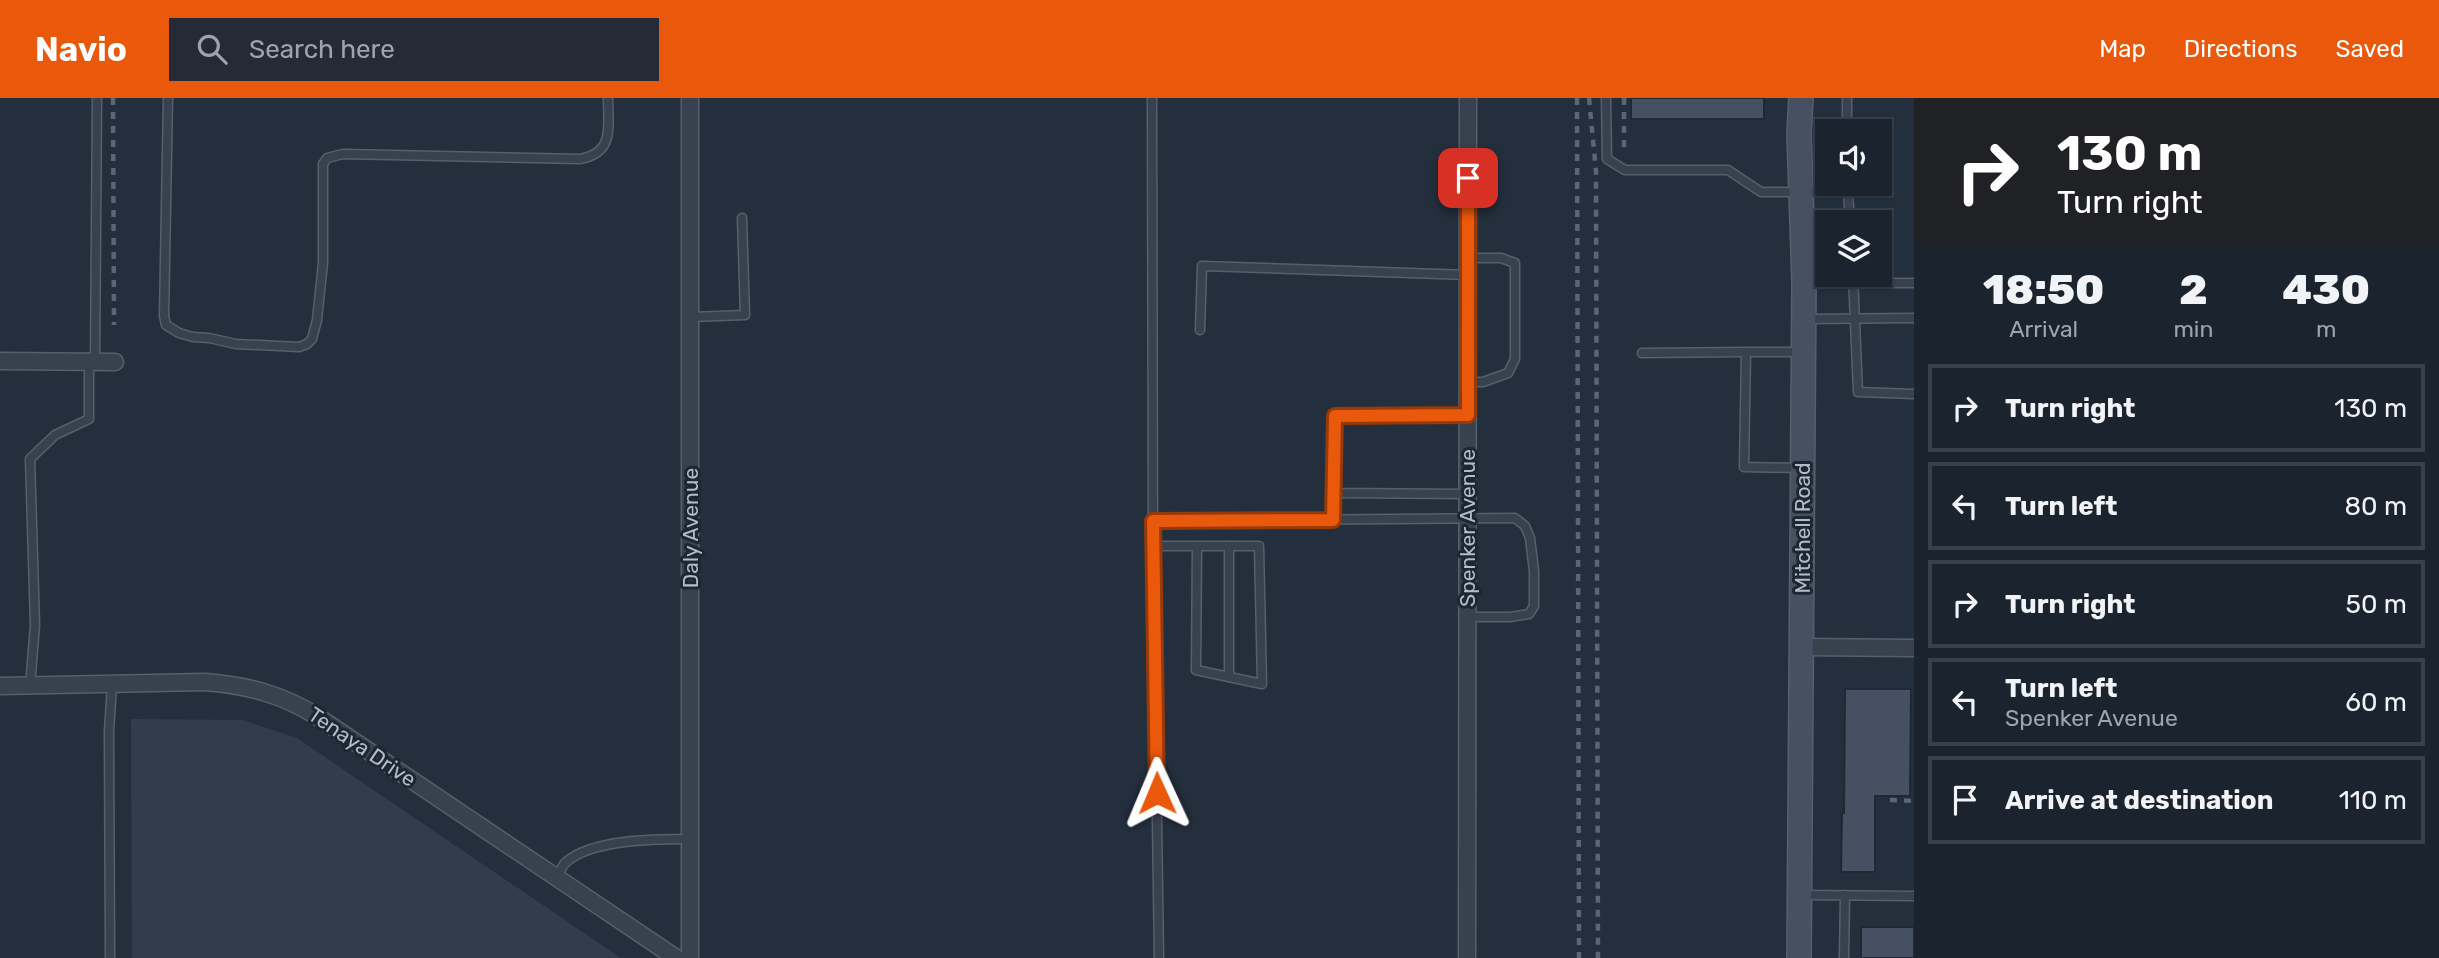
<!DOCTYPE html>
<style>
:root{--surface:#1b232e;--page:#242b36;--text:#f1f3f6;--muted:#a0a4aa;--line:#39404a;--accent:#ea580c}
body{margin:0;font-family:Rubik,sans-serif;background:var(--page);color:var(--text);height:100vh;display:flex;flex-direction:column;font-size:26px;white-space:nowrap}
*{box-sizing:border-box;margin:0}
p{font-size:23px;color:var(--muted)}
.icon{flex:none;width:38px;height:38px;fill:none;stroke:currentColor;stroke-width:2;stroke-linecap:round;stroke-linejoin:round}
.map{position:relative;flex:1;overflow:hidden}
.panel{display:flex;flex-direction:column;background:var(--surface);width:525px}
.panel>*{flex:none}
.hud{background:#202124;color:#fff;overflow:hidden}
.tools{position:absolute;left:1815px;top:21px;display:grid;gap:14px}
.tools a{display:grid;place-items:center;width:77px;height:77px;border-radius:0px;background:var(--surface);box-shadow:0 2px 5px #0004,0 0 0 2px var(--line);font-size:35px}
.pin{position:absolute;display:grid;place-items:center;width:60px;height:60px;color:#fff;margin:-30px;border-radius:14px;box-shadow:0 4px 10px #0006}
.me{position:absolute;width:77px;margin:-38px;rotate:359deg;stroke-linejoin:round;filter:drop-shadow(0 0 5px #0008)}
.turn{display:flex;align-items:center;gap:24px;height:147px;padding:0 28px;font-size:32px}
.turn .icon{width:91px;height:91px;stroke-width:2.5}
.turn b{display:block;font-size:49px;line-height:60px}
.eta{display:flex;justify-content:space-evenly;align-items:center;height:119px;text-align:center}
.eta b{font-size:42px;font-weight:800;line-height:49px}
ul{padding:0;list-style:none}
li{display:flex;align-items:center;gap:21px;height:88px;margin:0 14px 10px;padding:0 14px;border:4px solid var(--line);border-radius:0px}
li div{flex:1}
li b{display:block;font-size:26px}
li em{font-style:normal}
header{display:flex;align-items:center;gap:42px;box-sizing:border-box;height:98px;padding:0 35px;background:var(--accent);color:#fff}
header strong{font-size:33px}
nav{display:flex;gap:38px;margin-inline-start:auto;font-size:24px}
.search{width:490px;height:63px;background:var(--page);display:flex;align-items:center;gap:18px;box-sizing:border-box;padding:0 24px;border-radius:0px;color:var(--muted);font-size:26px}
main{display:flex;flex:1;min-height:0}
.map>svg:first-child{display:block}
</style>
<header>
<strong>Navio</strong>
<div class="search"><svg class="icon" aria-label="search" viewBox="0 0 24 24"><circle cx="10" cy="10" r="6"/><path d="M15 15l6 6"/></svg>Search here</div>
<nav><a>Map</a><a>Directions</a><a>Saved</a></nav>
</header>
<main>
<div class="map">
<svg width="1914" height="860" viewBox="0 0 1914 860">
<rect width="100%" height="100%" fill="#242f3e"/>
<!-- airport -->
<path fill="#323c4b" d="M 131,621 L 243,622 L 297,640 L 621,860 L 132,860 Z"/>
<!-- building -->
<g fill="#455162" stroke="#1f2835" stroke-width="2">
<rect x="1631" y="0" width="133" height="21"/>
<path d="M 1845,591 L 1911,591 L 1910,698 L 1875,698 L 1875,774 L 1841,774 L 1842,715 L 1844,715 Z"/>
<rect x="1861" y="829" width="53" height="31"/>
</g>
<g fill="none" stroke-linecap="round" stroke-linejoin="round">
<!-- lane casing -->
<g stroke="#565f6c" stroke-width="11">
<g id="lane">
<path d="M 168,0 L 164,218 L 166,227 L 179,235 L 193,239 L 209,240 L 236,246 L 299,249 L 307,246 L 312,241 L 317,222 L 323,165 L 323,66 L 327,60 L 343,56 L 580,61 C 615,55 608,28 608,0"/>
<path d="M 1152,0 L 1153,448"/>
<path d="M 1606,0 L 1607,61 L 1625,72 L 1728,72 L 1761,94 L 1848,94 L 1850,124"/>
<path d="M 1847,0 L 1847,33"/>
<path d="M 1805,157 L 1827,158"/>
<path d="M 1468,160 L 1501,160 L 1515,165 L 1515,261 L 1508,275 L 1483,284 L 1468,284"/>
<path d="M 1853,177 L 1858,294 L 1914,296"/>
<path d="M 1807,185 L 1914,185"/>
<path d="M 691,219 L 745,217 L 742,120"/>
<path d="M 1807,221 L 1914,220"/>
<path d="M 1200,232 L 1202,168 L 1468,177"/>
<path d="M 1642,255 L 1746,254"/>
<path d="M 95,264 L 97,0"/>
<path d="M 1468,318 L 1335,318 L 1333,395 L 1468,396"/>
<path d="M 1800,370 L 1744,369 L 1746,254 L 1800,254"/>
<path d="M 1333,422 L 1333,395"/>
<path d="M 1153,423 L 1515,420 L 1525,428 L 1530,440 L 1534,473 L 1534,508 L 1529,516 L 1510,519 L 1468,519"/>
<path d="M 1229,448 L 1229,579"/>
<path d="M 30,589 L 35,527 L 30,361 L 55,337 L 89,321 L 89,264"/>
<path d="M 556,779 C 559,775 562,769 565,765 C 591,741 656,741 690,741"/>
<path d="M 1803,797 L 1914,798"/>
<path d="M 110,860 L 109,633 L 112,587"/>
<path d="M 1159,860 L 1153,448 L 1259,448 L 1262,586 L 1196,572 L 1197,448"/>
<path d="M 1844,860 L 1845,797"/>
</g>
</g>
<!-- street casing -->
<g stroke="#565f6c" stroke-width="19">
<g id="street">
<path d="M 690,0 L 690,860"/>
<path d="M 0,263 L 115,264"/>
<path d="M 1802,549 L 1914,550"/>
<path d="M 0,588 L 204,584 C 246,587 282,596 318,619 L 676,860"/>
<path d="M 1467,860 L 1468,0"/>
</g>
</g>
<!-- secondary casing -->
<g stroke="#565f6c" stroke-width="26">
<path id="secondary" d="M 1799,860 L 1804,184 L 1799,35 L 1801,0"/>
</g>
<!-- lane -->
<use href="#lane" stroke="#38414e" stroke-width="8"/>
<!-- street -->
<use href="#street" stroke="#38414e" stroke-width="16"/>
<!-- secondary -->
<use href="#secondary" stroke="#465061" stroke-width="23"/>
<!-- rail -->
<g stroke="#5a6575" stroke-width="4.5" stroke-dasharray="7 7" stroke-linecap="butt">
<path d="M 113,0 L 114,227"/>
<path d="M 1577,0 L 1579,860"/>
<path d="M 1589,0 L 1596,73 L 1598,860"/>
<path d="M 1624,0 L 1624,53"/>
<path d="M 1890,702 L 1914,703"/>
</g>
</g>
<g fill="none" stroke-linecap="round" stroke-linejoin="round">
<!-- route casing -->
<g stroke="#983908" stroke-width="18">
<path id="route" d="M 1157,695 L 1153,423 L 1333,422 L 1335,318 L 1468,317 L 1468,80"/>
</g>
<!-- route -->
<use href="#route" stroke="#ea580c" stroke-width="12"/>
</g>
<g text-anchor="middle" stroke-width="6" stroke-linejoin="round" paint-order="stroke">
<!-- street labels -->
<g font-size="21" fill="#b4bcc9" stroke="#1d2633">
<text transform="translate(691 430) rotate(-90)" y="7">Daly Avenue</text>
<text transform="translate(1468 430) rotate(-90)" y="7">Spenker Avenue</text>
<text transform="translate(1803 430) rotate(-90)" y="7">Mitchell Road</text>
<text transform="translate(362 649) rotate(34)" y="7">Tenaya Drive</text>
</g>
</g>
</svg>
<div class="tools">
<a><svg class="icon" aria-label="sound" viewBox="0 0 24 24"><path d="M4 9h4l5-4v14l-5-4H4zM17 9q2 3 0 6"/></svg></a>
<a><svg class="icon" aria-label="layers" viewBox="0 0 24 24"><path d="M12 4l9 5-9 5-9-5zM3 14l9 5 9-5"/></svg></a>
</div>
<div class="pin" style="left:1468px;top:80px;background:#d93025"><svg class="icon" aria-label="arrive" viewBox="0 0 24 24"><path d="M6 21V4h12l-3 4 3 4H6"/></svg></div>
<svg class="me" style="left:1157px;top:695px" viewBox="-20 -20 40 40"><path d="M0-17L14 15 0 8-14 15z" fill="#ea580c" stroke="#fff" stroke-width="4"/></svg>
</div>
<section class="panel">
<div class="hud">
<div class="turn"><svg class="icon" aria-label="right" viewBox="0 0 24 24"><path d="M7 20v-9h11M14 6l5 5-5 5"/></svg><div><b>130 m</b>Turn right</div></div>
</div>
<div class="eta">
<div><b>18:50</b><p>Arrival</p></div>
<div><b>2</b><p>min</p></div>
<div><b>430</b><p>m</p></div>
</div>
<ul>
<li><svg class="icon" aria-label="right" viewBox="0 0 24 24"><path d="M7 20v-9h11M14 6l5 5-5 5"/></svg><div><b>Turn right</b></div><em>130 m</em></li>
<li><svg class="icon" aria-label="left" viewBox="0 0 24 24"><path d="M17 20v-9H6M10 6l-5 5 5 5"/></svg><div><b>Turn left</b></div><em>80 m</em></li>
<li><svg class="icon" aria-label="right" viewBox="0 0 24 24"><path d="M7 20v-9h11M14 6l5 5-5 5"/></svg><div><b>Turn right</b></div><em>50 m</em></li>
<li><svg class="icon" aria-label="left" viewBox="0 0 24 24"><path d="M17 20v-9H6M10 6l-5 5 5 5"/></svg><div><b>Turn left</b><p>Spenker Avenue</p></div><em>60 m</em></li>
<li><svg class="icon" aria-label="arrive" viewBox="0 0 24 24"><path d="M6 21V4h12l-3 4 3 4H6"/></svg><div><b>Arrive at destination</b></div><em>110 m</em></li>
</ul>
</section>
</main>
